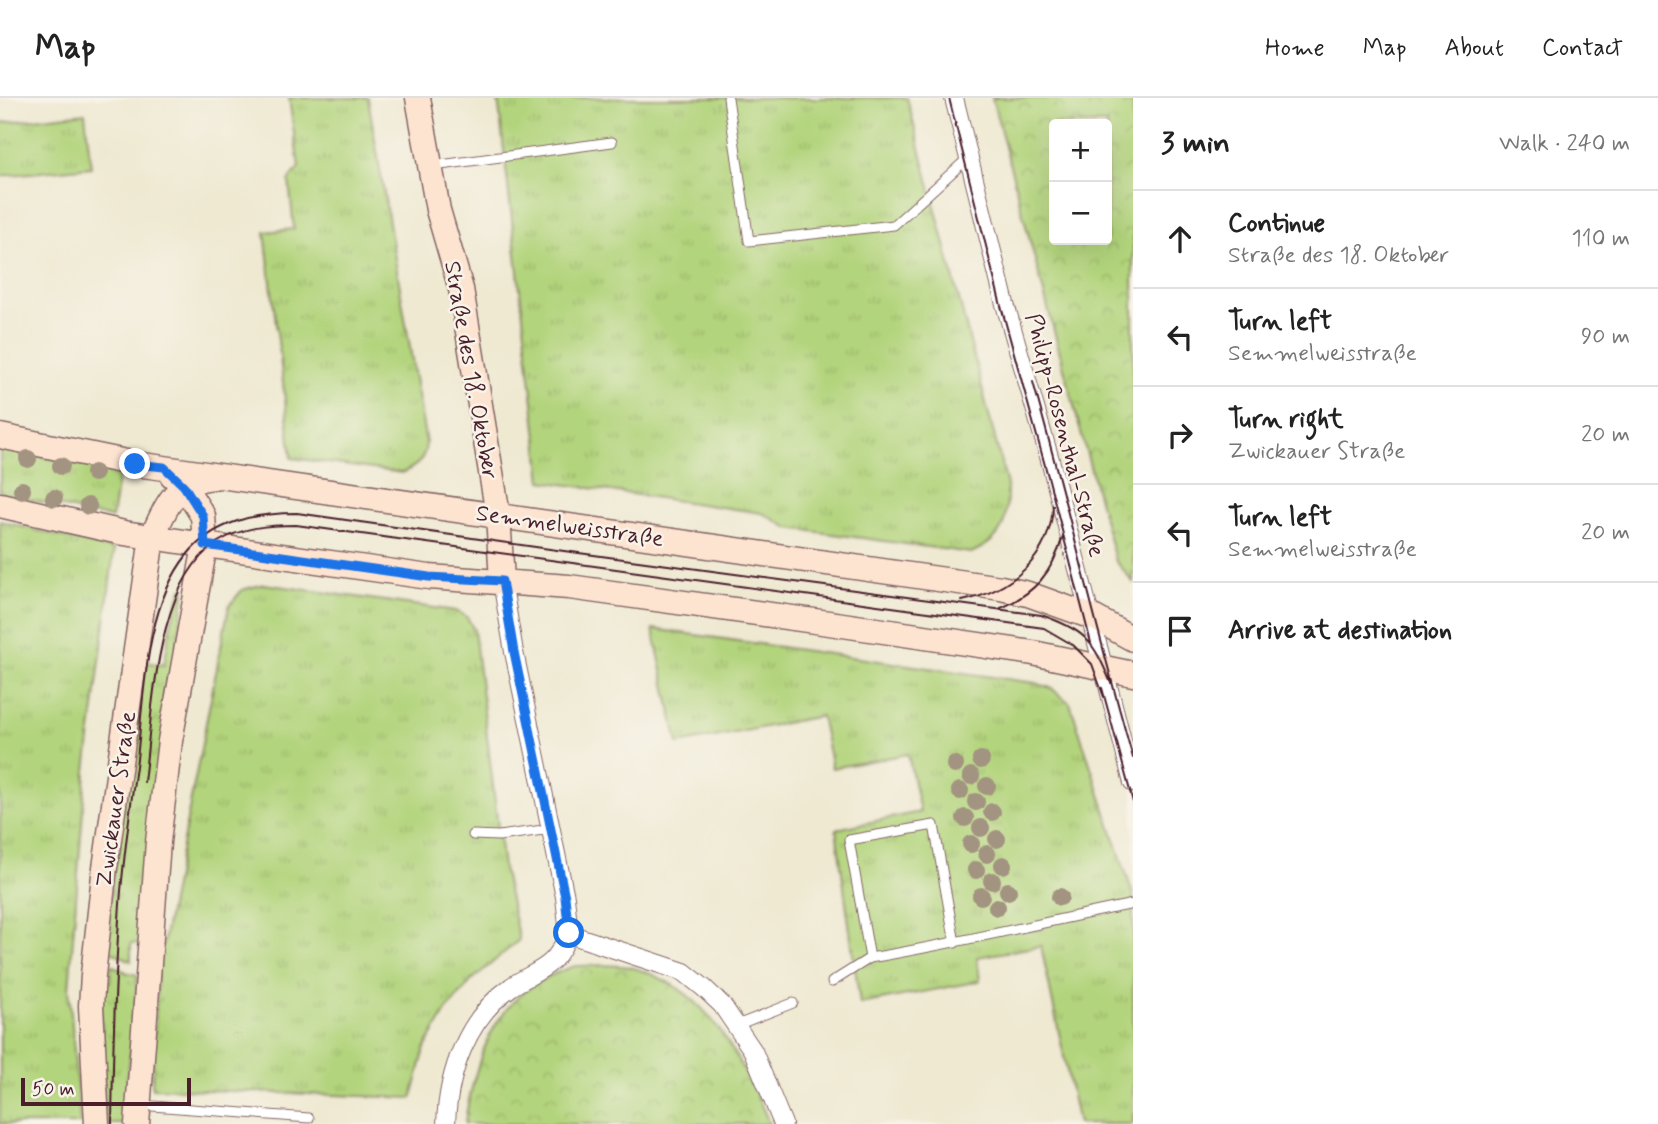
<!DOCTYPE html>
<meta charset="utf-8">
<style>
body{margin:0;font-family:Mynerve,sans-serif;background:#f6f6f6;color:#222}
.controls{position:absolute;right:21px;top:21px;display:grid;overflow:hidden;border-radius:7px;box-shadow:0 7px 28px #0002}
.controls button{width:63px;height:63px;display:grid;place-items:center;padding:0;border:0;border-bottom:2px solid #e0e0e0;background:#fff;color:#222;font:35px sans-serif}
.scale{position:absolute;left:21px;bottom:18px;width:170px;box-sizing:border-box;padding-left:7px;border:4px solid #4a1f2b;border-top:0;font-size:19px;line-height:24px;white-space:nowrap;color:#4a1f2b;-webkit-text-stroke:5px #f7f3e8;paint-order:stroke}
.stop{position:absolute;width:21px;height:21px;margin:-16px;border:5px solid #1a73e8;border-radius:50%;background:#fff}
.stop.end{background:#1a73e8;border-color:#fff;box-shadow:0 2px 7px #0008}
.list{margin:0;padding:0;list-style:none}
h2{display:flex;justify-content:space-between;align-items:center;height:91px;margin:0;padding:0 28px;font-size:30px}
h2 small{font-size:23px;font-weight:400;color:#767676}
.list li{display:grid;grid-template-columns:46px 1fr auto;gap:21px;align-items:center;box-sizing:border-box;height:98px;padding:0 28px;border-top:2px solid #e0e0e0}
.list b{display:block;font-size:26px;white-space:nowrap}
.list p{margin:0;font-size:23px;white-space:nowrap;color:#767676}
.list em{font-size:23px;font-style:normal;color:#767676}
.icon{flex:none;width:38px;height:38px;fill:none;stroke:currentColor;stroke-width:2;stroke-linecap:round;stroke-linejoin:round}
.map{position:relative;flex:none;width:1133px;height:1026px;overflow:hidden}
header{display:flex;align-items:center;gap:42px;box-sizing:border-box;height:98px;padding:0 35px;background:#fff;border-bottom:2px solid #e0e0e0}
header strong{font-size:33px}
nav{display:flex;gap:38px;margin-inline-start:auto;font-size:24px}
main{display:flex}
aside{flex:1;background:#fff}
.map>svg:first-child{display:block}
</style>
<header>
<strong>Map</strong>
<nav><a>Home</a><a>Map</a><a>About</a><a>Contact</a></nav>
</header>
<main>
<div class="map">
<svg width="1133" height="1026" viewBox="0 0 1133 1026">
<defs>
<pattern id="grass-tufts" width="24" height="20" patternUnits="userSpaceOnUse" patternTransform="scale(1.75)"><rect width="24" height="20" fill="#b2d47c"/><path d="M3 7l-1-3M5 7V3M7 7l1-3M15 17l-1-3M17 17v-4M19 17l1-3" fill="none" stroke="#9bb66b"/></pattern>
<pattern id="park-crowns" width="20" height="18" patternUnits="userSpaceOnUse" patternTransform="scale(1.75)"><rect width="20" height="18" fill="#b2d47c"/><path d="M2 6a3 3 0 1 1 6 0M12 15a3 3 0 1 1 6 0" fill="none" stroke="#9bb66b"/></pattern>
</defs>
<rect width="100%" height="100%" fill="#f7f3e8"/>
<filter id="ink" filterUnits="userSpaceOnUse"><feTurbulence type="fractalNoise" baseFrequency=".0143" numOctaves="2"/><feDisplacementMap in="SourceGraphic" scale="14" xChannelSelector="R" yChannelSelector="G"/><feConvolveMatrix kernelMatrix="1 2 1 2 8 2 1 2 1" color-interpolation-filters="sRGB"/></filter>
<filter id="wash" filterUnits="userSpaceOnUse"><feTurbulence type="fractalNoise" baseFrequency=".00686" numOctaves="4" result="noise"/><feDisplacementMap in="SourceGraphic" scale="28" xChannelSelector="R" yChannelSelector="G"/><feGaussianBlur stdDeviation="1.57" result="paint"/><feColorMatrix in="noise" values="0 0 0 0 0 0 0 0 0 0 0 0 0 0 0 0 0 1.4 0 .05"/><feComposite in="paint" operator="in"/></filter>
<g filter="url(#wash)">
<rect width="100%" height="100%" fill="#efe9d2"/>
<path fill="url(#grass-tufts)" stroke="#7e7a54" stroke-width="2" d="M289 0H368L426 345C425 362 417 368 402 375L292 360 265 134 294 131 289 83 299 69Z
M498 0H907L1007 387C1007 422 1006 440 971 455L789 430 762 415 542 383Z
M85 15 91 69 0 78V25Z
M0 350 119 374 112 420 0 395Z
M0 423 114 452 86 673 69 891 80 1026H0Z
M264 486 456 513 467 519 474 532 503 770 519 842 472 882 446 913 425 950 412 1000 152 990 158 870 229 508 242 492Z
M182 491H185L140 846 131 845V863L111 853H103L143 564 164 567 171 525Z
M653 531 1035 585 1051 590 1070 605 1133 797V1026H1078L1041 848 977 859 980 883 860 906 836 731 920 714 908 656 832 670 821 618 678 646Z
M111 867 128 875 138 877 127 983V1026H105L100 885 110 884Z"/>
<path fill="url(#park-crowns)" stroke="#7e7a54" stroke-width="2" fill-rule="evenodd" d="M992 0H1133V484L1115 462ZM1107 26V142H1054V26Z
M575 868C593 868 615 865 634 870 691 887 718 923 744 973 753 990 763 1008 769 1026H465C466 1010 471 994 475 978 491 920 516 887 575 868Z"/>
</g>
<g filter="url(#ink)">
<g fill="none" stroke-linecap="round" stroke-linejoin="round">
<g stroke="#846665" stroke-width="11">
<path id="lane" d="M728 0 749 143 894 127 968 60
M433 68 612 44
M473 737 499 738 551 731
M955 845 934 727 849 742 870 860C958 845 1045 824 1133 806
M832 884 870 860
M737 927 793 905
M139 1007 309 1020"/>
</g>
<g stroke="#846665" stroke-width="20">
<path id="street" d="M954 0 1005 206 1050 362 1133 685
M502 483 514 554 565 799 569 836
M569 836 684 874 704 890 722 907 753 953 783 1026
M446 1026C448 974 467 920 511 889 523 880 541 874 552 863 560 856 564 845 569 836"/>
</g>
<g stroke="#846665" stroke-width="27">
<path id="secondary" d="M418 0 438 112 461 191 498 417 502 483
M0 338 136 366 1001 490 1028 496 1095 520 1133 541
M0 407 124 435 205 447 429 479 569 489 829 525 1033 555 1133 576
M97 1026 91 908 93 877 104 777 152 439C167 408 174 382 214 379
M137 1026 158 744 170 643 205 447 203 418 184 388 172 377"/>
</g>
<use href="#lane" stroke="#fff" stroke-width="9"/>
<use href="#street" stroke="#fff" stroke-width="18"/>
<use href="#secondary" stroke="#fde4d1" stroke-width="24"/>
<path stroke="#4a1f2b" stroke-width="2" d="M949 0 1001 208 1049 382 1091 545
M1033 284C1068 409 1097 535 1133 660
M962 503C1010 493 1051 460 1053 407
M999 511C1035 495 1052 476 1063 438
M1102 590 1133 704
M144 684C153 615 154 485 218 444 242 429 269 427 296 427L1044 530 1073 547 1092 566 1104 599
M112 1026C113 948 115 870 121 793 125 748 131 705 137 661 144 597 145 509 187 457 214 423 256 415 297 415L564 453 1041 517C1086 532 1093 543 1111 585"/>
</g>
<g fill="#a39381">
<circle cx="28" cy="361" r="9"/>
<circle cx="61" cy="368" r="9"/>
<circle cx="94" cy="375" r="9"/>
<circle cx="22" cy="392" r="9"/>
<circle cx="54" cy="400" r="9"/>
<circle cx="88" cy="408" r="9"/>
<circle cx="981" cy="662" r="9"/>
<circle cx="955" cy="667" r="9"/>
<circle cx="971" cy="678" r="9"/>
<circle cx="987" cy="688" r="9"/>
<circle cx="960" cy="693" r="9"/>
<circle cx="976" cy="704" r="9"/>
<circle cx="992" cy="714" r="9"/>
<circle cx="965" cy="720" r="9"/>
<circle cx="981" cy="730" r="9"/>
<circle cx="997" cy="741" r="9"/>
<circle cx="971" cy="746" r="9"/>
<circle cx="987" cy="756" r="9"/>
<circle cx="1003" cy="767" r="9"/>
<circle cx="976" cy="772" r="9"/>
<circle cx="992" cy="783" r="9"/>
<circle cx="1008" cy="793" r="9"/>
<circle cx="981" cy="798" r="9"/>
<circle cx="1060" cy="799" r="9"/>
<circle cx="997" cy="809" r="9"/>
</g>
</g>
<g fill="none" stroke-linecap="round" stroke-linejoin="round" filter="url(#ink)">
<path stroke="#1a73e8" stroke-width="9" d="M135 366 164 369 184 388 203 418 205 447 429 479 502 483 514 554 565 799 569 835"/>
</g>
<g text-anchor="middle" stroke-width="5" stroke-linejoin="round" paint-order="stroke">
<g font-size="23" fill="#4a1f2b" stroke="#f7f3e8">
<text transform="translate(472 272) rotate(80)" y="8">Straße des 18. Oktober</text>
<text transform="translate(1066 337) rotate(75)" y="8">Philipp-Rosenthal-Straße</text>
<text transform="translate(570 427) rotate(8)" y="8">Semmelweisstraße</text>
<text transform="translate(115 701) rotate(-82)" y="8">Zwickauer Straße</text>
</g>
</g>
</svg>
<div class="controls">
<button>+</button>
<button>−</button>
</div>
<div class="scale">50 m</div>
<div class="stop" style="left:569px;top:835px"></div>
<div class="stop end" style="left:135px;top:366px"></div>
</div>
<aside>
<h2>3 min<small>Walk · 240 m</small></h2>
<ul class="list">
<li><svg class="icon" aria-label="ahead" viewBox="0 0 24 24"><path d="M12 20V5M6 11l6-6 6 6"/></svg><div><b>Continue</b><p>Straße des 18. Oktober</p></div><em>110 m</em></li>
<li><svg class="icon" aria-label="left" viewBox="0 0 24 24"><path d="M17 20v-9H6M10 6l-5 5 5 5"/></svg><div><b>Turn left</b><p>Semmelweisstraße</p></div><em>90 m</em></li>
<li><svg class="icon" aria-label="right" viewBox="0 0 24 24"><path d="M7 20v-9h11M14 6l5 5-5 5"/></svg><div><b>Turn right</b><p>Zwickauer Straße</p></div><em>20 m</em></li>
<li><svg class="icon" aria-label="left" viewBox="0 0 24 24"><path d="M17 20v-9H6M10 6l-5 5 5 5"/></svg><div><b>Turn left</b><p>Semmelweisstraße</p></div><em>20 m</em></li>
<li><svg class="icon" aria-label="arrive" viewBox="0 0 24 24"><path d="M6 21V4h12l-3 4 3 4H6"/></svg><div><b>Arrive at destination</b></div></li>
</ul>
</aside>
</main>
